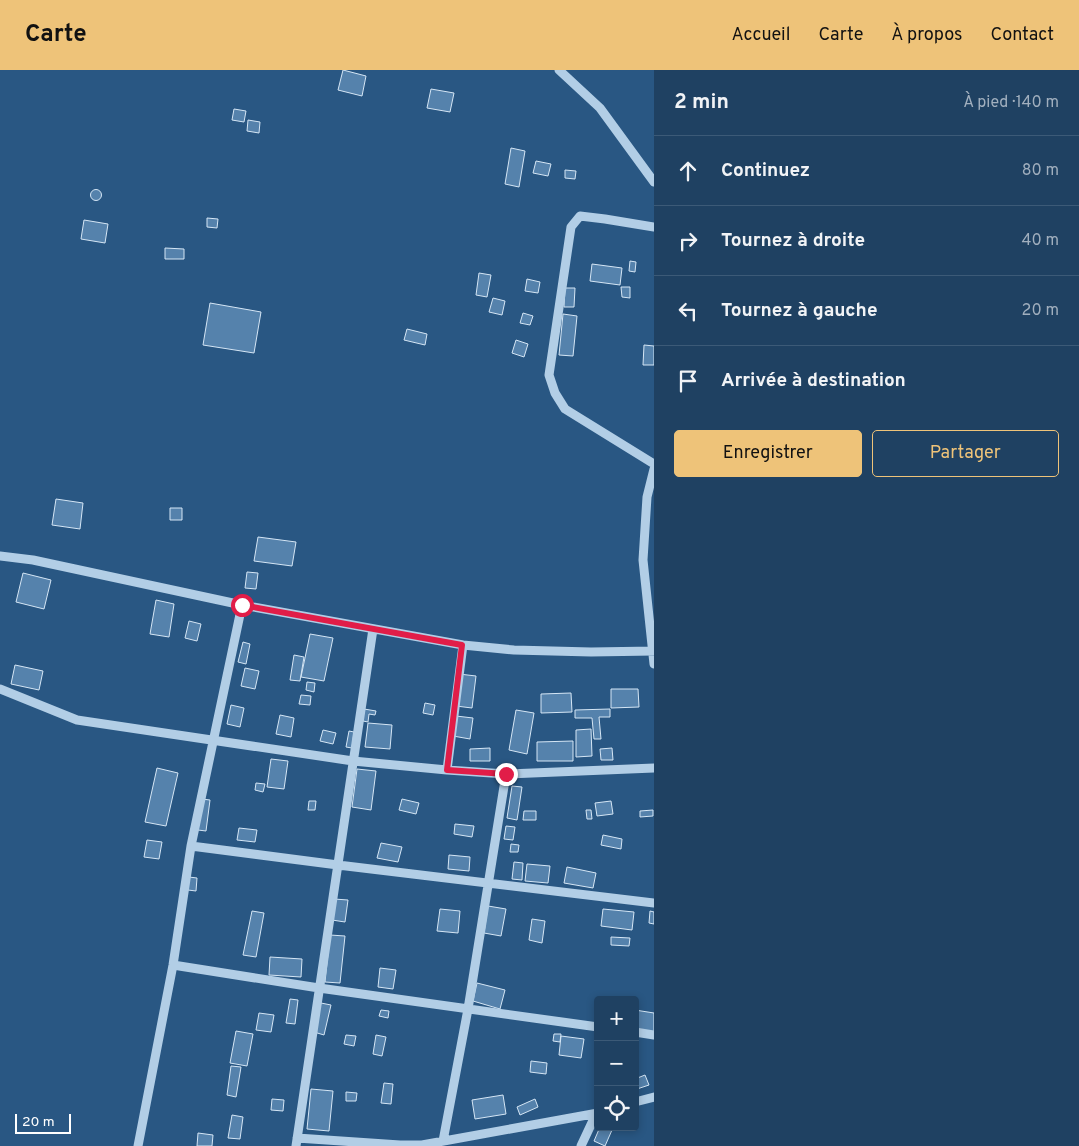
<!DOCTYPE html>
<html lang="fr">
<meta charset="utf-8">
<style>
body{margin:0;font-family:Overpass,sans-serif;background:#274868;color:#f1f3f6}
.controls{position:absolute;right:15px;bottom:15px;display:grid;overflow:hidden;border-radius:5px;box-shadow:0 2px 8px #0003}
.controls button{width:45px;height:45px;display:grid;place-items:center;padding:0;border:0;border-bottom:1px solid #3c5a77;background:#1f4162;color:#f1f3f6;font:25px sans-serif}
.scale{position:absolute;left:15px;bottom:12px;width:56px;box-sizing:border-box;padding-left:5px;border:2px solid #fff;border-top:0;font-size:14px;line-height:18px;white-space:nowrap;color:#fff;-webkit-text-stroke:4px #295783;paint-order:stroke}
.stop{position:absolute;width:15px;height:15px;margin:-11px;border:4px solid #e11d48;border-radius:50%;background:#fff}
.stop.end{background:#e11d48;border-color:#fff;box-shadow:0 1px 5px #0008}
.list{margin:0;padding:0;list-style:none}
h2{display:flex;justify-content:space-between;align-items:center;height:65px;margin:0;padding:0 20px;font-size:21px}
h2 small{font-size:16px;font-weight:400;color:#a1afbe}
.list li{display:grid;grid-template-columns:32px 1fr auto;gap:15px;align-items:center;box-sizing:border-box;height:70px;padding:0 20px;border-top:1px solid #3c5a77}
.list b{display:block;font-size:19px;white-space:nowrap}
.list em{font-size:16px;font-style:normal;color:#a1afbe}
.actions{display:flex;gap:10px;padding:15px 20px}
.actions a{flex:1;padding:11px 0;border:1px solid #eec379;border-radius:5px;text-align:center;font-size:18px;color:#eec379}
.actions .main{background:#eec379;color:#111}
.icon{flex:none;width:28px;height:28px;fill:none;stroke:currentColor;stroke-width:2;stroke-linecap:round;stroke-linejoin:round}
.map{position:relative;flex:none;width:654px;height:1076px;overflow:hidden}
header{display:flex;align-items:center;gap:30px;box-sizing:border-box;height:70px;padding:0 25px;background:#eec379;color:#111}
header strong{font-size:24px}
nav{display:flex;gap:28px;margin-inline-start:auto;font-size:18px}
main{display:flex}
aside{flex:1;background:#1f4162}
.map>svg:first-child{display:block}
</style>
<header>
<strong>Carte</strong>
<nav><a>Accueil</a><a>Carte</a><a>À propos</a><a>Contact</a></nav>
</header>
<main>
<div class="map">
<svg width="654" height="1076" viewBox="0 0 654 1076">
<rect width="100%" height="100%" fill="#295783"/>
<path fill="#5582ac" stroke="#d5e6f5" d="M343 0 366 6 362 26 338 20Z
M431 19 454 23 450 42 427 38Z
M234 39 246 41 244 52 232 50Z
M248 50 260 52 259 63 247 61Z
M511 78 525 81 519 117 505 114Z
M536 91 551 94 548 106 533 103Z
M565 100 576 101 575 109 565 108Z
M90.5 125a5.5 5.5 0 1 1 11 0a5.5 5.5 0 1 1-11 0Z
M207 148 218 149 217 158 207 157Z
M84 150 108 154 105 173 81 169Z
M165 178 184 179V189H165Z
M630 191 636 192 635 202 629 201Z
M592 194 622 198 620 215 590 211Z
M479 203 491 205 487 227 476 225Z
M527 209 540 212 538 223 525 221Z
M621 217H630V228L622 227Z
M565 218H575L574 237H564Z
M493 228 505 231 502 245 489 242Z
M210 233 261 242 254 283 203 275Z
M523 243 533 246 530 255 520 253Z
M563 244 577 246 573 286 559 285Z
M407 259 427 264 425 275 404 270Z
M516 270 528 274 524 287 512 283Z
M644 275 654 276V295H643Z
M56 429 83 433 80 459 52 455Z
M170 438H182V450H170Z
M258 467 296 472 292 496 254 491Z
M247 502 258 503 256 519 245 518Z
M23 503 51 510 44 539 16 532Z
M156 530 174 534 169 567 150 564Z
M189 551 201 554 197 571 185 568Z
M310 564 333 568 324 611 301 607Z
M243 572 250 574 246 594 238 592Z
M294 585 304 587 300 611 290 610Z
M15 595 43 601 39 620 11 614Z
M245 598 259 601 255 619 241 616Z
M459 604 476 606 472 638 456 636Z
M307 612 315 613 314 622 306 620Z
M611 619H638L639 637 611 638Z
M571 623 572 642 541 643V624Z
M301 625 311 626 310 635 299 634Z
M425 633 435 635 433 645 423 643Z
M231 635 244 638 240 657 227 654Z
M364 639 376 641 375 645 369 644 368 652 363 651Z
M610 639V647H599L601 669H594L592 648H575V640Z
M516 640 534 643 527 684 509 680Z
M280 645 294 648 291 667 276 664Z
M456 646 473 648 470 669 453 666Z
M368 653 392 655 390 679 365 677Z
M591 659 592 686 576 687V660Z
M323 660 336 663 333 674 320 671Z
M349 661 354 662 352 678 346 677Z
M573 671V691H537V672Z
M490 678V691H470V679Z
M612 678 613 690H601L600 679Z
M271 689 288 691 284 719 267 717Z
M157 698 178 703 166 756 145 752Z
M357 699 376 701 371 740 352 737Z
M256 713 265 714 263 722 255 720Z
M512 716 522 717 517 750 507 748Z
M202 729 210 730 206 761 198 760Z
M402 729 419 733 416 744 399 740Z
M309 731H316L315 740H308Z
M611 731 613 744 597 746 595 733Z
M586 740H591L592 749H587Z
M653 740V746L640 747V741Z
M524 741H536V750H523Z
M455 754 474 756 472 767 454 764Z
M506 756 515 757 513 770 504 769Z
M239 758 257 760 255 772 237 770Z
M603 765 622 769 621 779 601 775Z
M147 770 162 772 159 789 144 787Z
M381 773 402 777 398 792 377 788Z
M511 774 519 775 518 782H510Z
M449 785 470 787 469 801 448 799Z
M514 792 523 793 522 810 512 809Z
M527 794 550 796 548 813 525 811Z
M567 797 596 803 593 818 564 813Z
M189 807 197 808 196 821 188 820Z
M334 829 348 830 345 852 332 850Z
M488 836 506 839 501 866 484 863Z
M440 839 460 841 458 863 437 861Z
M603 839 634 842 632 860 601 856Z
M252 841 264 843 256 887 243 885Z
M650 841 654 842V854L649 853Z
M532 849 545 851 542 873 529 870Z
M330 865 345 866 340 913 325 912Z
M611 867 630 868 629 876 611 875Z
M270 887 302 889 301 907 269 905Z
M380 898 396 900 393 919 378 917Z
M477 913 505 920 500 939 473 931Z
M290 929 298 930 295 954 286 953Z
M321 933 331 935 324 965 314 962Z
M381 940 389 941 388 948 379 946Z
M635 940 654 943V962L635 959Z
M259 943 274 945 271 962 256 960Z
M236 961 253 964 247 996 230 993Z
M554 964H561L560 972 553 971Z
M346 965 356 966 354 976 344 974Z
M376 965 386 967 382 986 373 984Z
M561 966 584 969 581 988 559 985Z
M531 991 547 993 546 1004 530 1002Z
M231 996 241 997 236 1027 227 1025Z
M645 1005 649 1015 637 1019 635 1014V1009Z
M384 1013 393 1014 391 1034 381 1033Z
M311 1019 333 1021 329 1061 307 1059Z
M346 1022 357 1023 356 1031H346Z
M503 1025 506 1044 475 1049 472 1030Z
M272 1029 284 1030 283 1041 271 1040Z
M535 1029 538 1037 520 1045 517 1037Z
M232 1045 243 1047 240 1069 228 1068Z
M600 1057H606L612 1060 605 1076 594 1071Z
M198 1063 213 1065 212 1076H197Z"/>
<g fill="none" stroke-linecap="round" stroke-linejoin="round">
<path stroke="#b2cee6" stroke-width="9" d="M559 0 600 38 654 112
M654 157 605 149 580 146 571 157 549 305 555 323 565 339 654 394
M654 399 647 427 643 490 654 594
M0 486 33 490 242 535 463 575 514 580 591 582 654 581
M0 619 77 650 353 691 447 700 506 704 654 698
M447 700 463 575
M191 776 338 795 654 833
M173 895 319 918 598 957
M635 962 654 965
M635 1032 654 1027
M297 1068 400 1075H422L598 1043
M443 1071 468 939 506 704
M138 1076 173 895 191 776 242 535
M296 1076 373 559
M581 1076 596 1044"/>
</g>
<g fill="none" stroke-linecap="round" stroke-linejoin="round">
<path stroke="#e11d48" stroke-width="6" d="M242 535 462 575 447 700 506 704"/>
</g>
</svg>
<div class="controls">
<button>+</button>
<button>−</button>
<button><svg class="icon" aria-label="locate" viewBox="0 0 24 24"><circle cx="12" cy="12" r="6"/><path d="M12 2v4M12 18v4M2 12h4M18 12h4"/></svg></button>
</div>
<div class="scale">20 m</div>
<div class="stop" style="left:242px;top:535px"></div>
<div class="stop end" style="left:506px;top:704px"></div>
</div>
<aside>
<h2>2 min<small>À pied · 140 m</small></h2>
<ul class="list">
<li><svg class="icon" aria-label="ahead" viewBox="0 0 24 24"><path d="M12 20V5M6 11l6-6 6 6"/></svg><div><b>Continuez</b></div><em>80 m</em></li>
<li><svg class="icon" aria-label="right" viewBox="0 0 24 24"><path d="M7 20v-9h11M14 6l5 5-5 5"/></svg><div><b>Tournez à droite</b></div><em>40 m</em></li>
<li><svg class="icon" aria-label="left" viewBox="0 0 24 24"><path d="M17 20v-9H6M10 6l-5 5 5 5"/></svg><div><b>Tournez à gauche</b></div><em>20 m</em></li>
<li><svg class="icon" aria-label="arrive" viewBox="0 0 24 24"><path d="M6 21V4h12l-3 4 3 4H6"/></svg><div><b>Arrivée à destination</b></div></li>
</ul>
<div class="actions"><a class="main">Enregistrer</a><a>Partager</a></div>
</aside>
</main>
